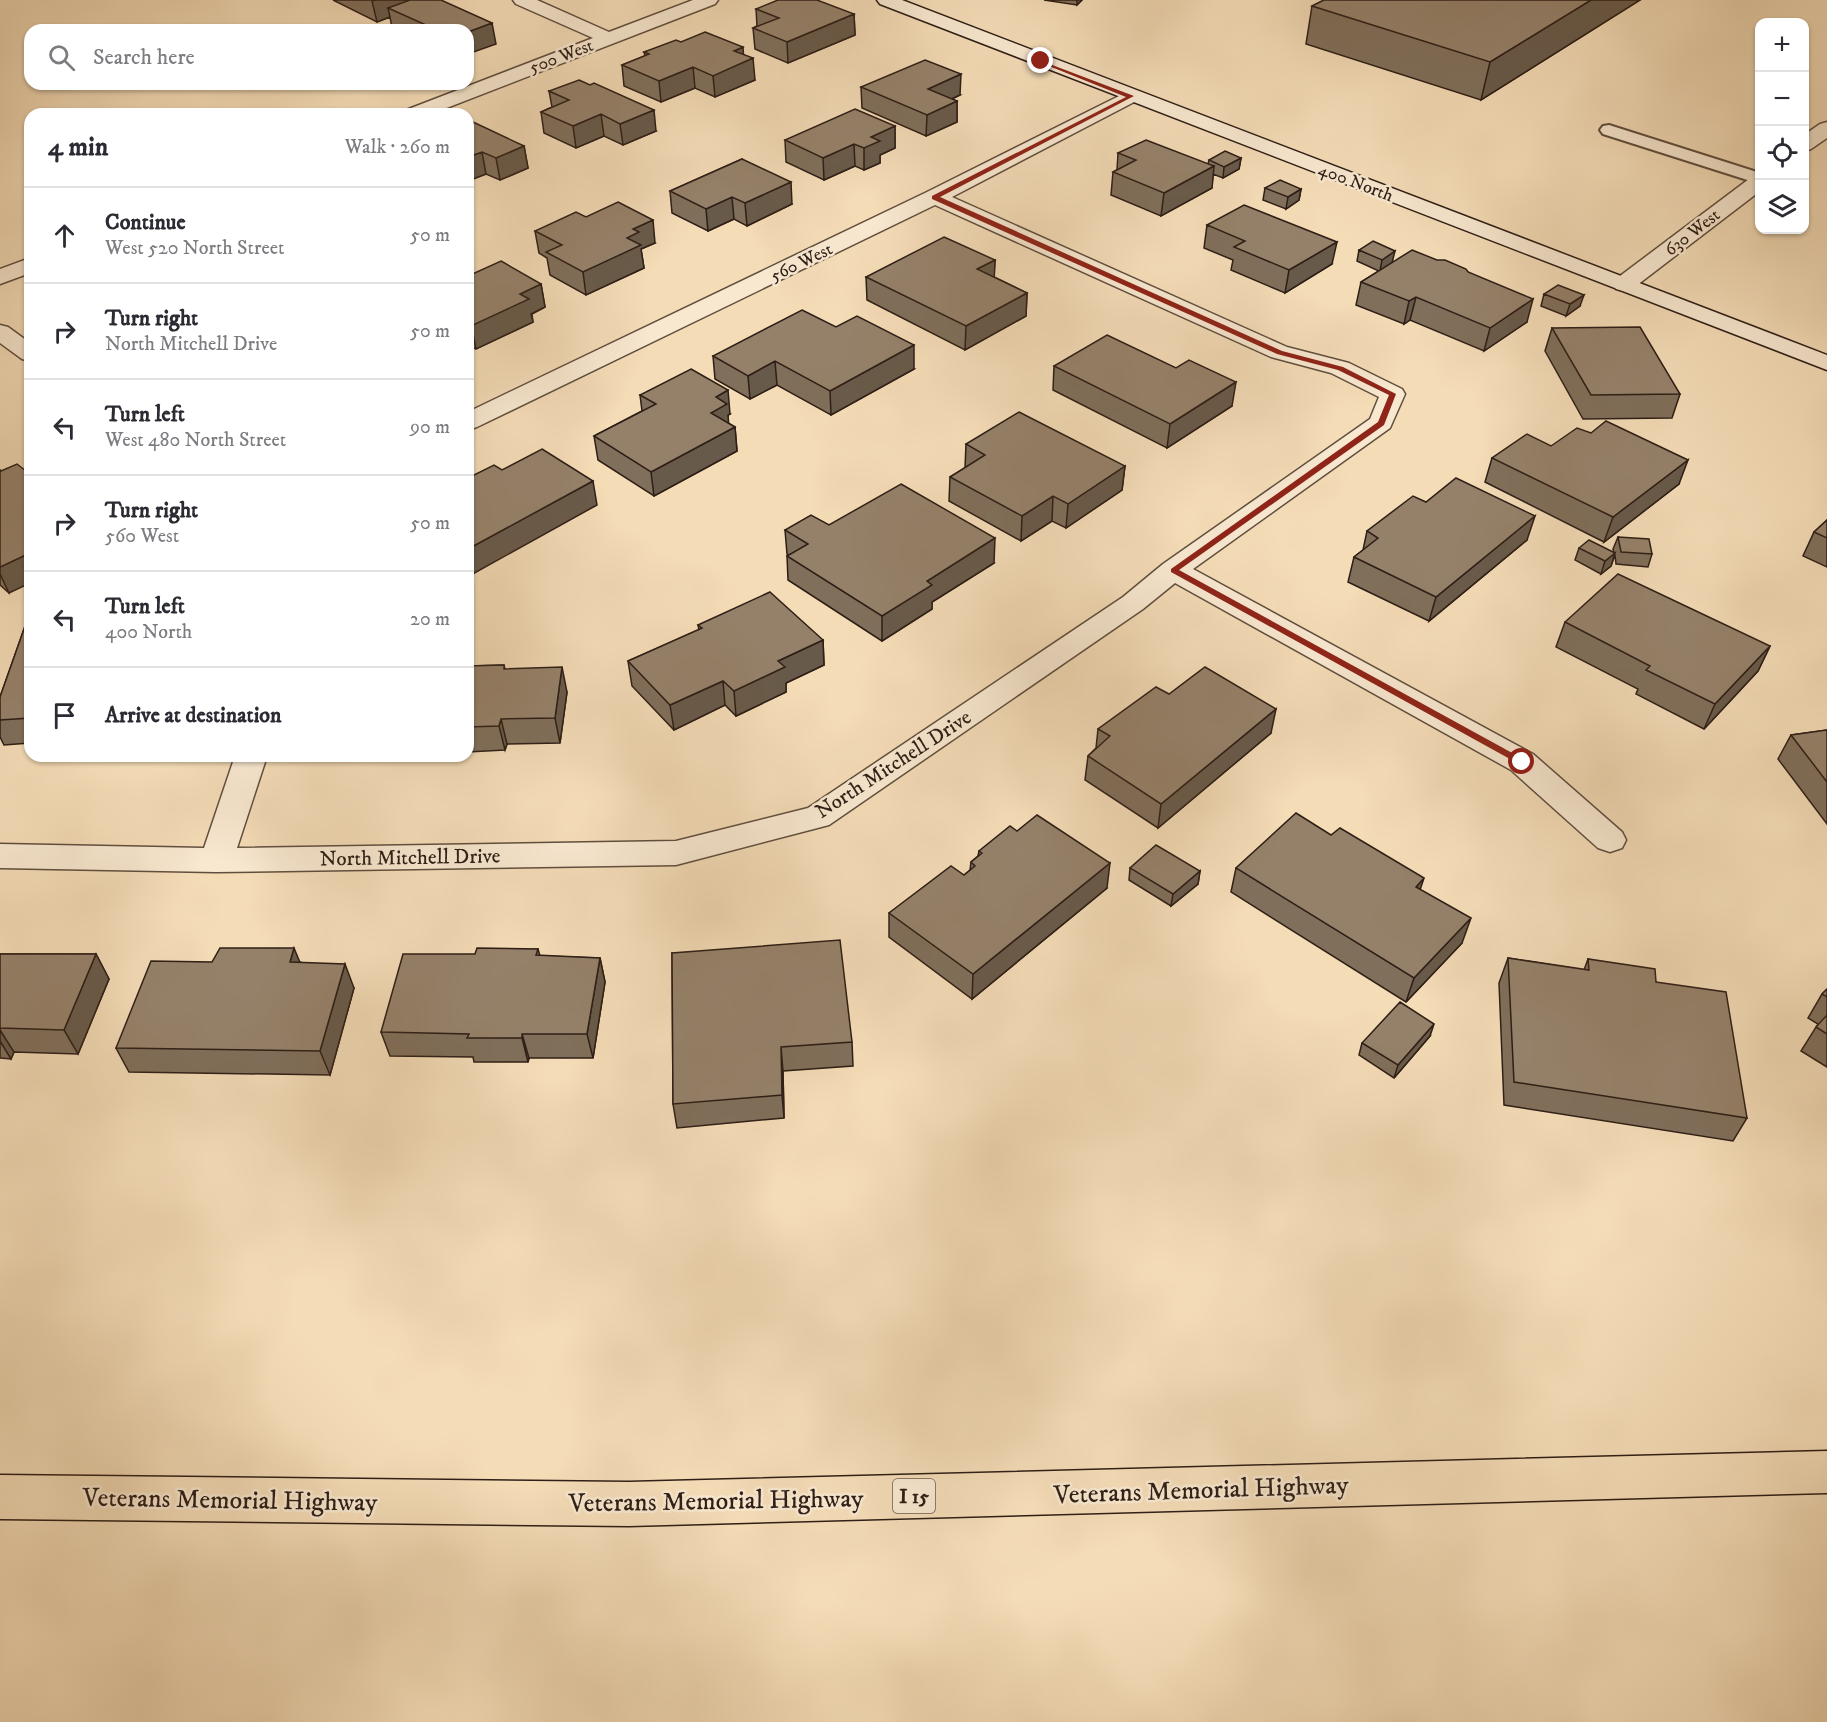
<!DOCTYPE html>
<meta charset="utf-8">
<style>
body{margin:0;font-family:"IM FELL DW Pica",serif;background:#f2f2f3;color:#2b2b33}
.controls{position:absolute;right:18px;top:18px;display:grid;overflow:hidden;border-radius:12px;box-shadow:0 2px 4px #0004}
.controls button{width:54px;height:54px;display:grid;place-items:center;padding:0;border:0;border-bottom:2px solid #e1e1e2;background:#fff;color:#2b2b33;font:30px sans-serif}
.stop{position:absolute;width:18px;height:18px;margin:-14px;border:4px solid #8f2418;border-radius:50%;background:#fff}
.stop.end{background:#8f2418;border-color:#fff;box-shadow:0 2px 6px #0008}
.list{margin:0;padding:0;list-style:none}
h2{display:flex;justify-content:space-between;align-items:center;height:78px;margin:0;padding:0 24px;font-size:26px}
h2 small{font-size:20px;font-weight:400;color:#7c7c81}
.list li{display:grid;grid-template-columns:39px 1fr auto;gap:18px;align-items:center;box-sizing:border-box;height:96px;padding:0 24px;border-top:2px solid #e1e1e2}
.list b{display:block;font-size:22px;white-space:nowrap}
.list p{margin:0;font-size:20px;white-space:nowrap;color:#7c7c81}
.list em{font-size:20px;font-style:normal;color:#7c7c81}
.icon{flex:none;width:33px;height:33px;fill:none;stroke:currentColor;stroke-width:2;stroke-linecap:round;stroke-linejoin:round}
.map{position:relative;flex:none;width:1827px;height:1722px;overflow:hidden}
.search{position:absolute;background:#fff;box-shadow:0 2px 4px #0004;left:24px;top:24px;width:450px;height:66px;display:flex;align-items:center;gap:15px;box-sizing:border-box;padding:0 21px;border-radius:18px;color:#7c7c81;font-size:22px}
.panel{position:absolute;background:#fff;box-shadow:0 2px 4px #0004;left:24px;top:108px;width:450px;height:654px;border-radius:18px}
.map>svg:first-child{display:block}
</style>
<div class="map">
<svg width="1827" height="1722" viewBox="0 0 1827 1722">
<rect width="100%" height="100%" fill="#f4dcb7"/>
<filter id="stains"><feTurbulence type="fractalNoise" baseFrequency=".00333" numOctaves="4"/><feColorMatrix values="0 0 0 0 .2 0 0 0 0 .09 0 0 0 0 .02 0 0 0 .5 -.17"/></filter>
<radialGradient id="worn" r=".72"><stop offset=".6" stop-color="#630" stop-opacity="0"/><stop offset="1" stop-color="#630" stop-opacity=".3"/></radialGradient>
<g fill="none" stroke-linecap="round" stroke-linejoin="round">
<g stroke="#604e3e" stroke-width="4">
<path id="service" d="M1609 125 1760 173V184L1603 134 1600 130 1603 126Z"/>
</g>
<g stroke="#604e3e" stroke-width="3">
<path id="minor" d="M513 0H537L609 32 693 0H718L715 4 431 114H403L406 110 593 38 516 4Z
M1131 90 1138 92 1141 96 1138 100 952 197 1287 347 1349 363 1402 389 1405 394 1390 428 1193 569 1533 754 1622 832 1626 840 1622 848 1610 852 1598 848 1511 770 1175 583 1143 609 829 825 676 865 216 872 0 868V844L204 848 235 756H267L237 848 676 841 808 808 1123 597 1163 564 1370 419 1379 397 1331 373 1271 357 935 205 477 427 468 430V412L927 192Z
M30 258V273L0 284V269Z
M0 325 8 327 30 343V361L22 359 0 343Z"/>
</g>
<g stroke="#604e3e" stroke-width="3">
<path id="tertiary" d="M1827 122V138L1811 149 1804 151V135L1820 124Z
M1760 174V191L1632 289 1624 291 1616 289 1613 284 1616 279 1753 176Z"/>
</g>
<g stroke="#2e1e16" stroke-width="3">
<path id="secondary" d="M877 0H902L1827 355V370L880 4Z"/>
</g>
<g stroke="#2e1e16" stroke-width="3">
<path id="motorway" d="M1827 1451V1493L629 1526 0 1519V1475L629 1482Z"/>
</g>
<use href="#service" fill="#f8e8d0" fill-rule="evenodd"/>
<use href="#minor" fill="#f8e8d0" fill-rule="evenodd"/>
<use href="#tertiary" fill="#f8e8d0" fill-rule="evenodd"/>
<use href="#secondary" fill="#f8e8d0" fill-rule="evenodd"/>
<use href="#motorway" fill="#f4dcb7" fill-rule="evenodd"/>
</g>
<path fill="#806f5b" stroke="#2e1e16" stroke-width="1.5" d="M333 0H441L496 44 468 30H397L392 28 390 17 377 22Z
M1044 0H1082L1077 5Z
M1324 0H1640L1481 100 1306 44 1312 6Z
M756 9 854 14 855 35 788 63 755 49 753 28 757 26Z
M681 42 744 55 755 80 715 97 695 88 661 102 624 86 622 65 645 56 644 52Z
M861 87 960 95 952 99 957 101V122L926 136 862 108Z
M549 91 656 131 623 145 604 136 576 148 544 133 541 112 552 107Z
M468 124 524 146 528 168 500 180 486 174 468 181Z
M895 126V148L880 155V163L864 170 855 166 824 180 786 162 785 140Z
M1118 153 1208 164 1209 160 1241 158 1239 169 1223 178 1213 174 1212 188 1161 216 1111 195 1113 172 1117 170Z
M742 159 792 204 747 226 734 219 708 231 672 213 670 191Z
M1265 188 1301 189 1299 200 1286 209 1263 200Z
M586 217 655 243 641 249 644 268 586 295 550 275 547 258 539 253 535 231Z
M1207 225 1332 264 1285 293 1231 270 1233 260 1204 248Z
M1359 250 1392 262 1468 272 1527 322 1484 351 1410 320 1404 324 1356 305 1361 282 1379 271 1357 261Z
M995 260 994 277 1027 293 1026 316 965 350 867 300 866 277Z
M468 276 541 284 545 307 532 314 533 322 476 349 468 345Z
M1544 294 1580 306 1566 316 1541 306Z
M1552 328 1680 394 1672 418 1583 419 1545 351Z
M713 356 914 369 831 415 777 385 750 399 715 379Z
M1054 366 1176 368 1232 406 1167 448 1053 390Z
M640 395 730 414 728 415V423L735 427 737 451 654 496 598 460 594 436 642 411Z
M966 444 1125 466 1122 490 1066 528 1052 521 1021 541 949 501 950 477 965 468Z
M1551 446 1679 484 1604 542 1485 482 1492 458Z
M0 470 1 471 9 593 0 585Z
M1426 502 1527 540 1429 621 1348 582 1354 557 1363 550 1367 531Z
M1827 520V567L1803 556 1814 532Z
M829 525 994 563 932 602V609L882 641 788 580 787 556 789 555 787 554 785 530Z
M1618 537 1652 554 1648 567 1616 564 1615 555 1611 566 1601 574 1575 560 1579 548 1614 553 1613 549Z
M30 612V743L4 745 0 737V697Z
M1565 622 1770 646 1758 671 1704 729 1636 694 1638 689 1556 647Z
M698 625 823 640 824 665 786 683V692L736 716 725 705 674 730 632 686 628 661 699 630Z
M504 665 505 669 567 692 560 743 507 744 505 750 468 752V666Z
M1169 694 1271 733 1158 828 1085 780 1088 756 1096 748 1098 729Z
M1827 730V824L1778 759 1791 735Z
M1331 835 1420 890 1462 943 1406 1002 1231 892 1236 868Z
M979 851 1107 888 972 999 889 937V913L964 875 970 870 971 862 978 856Z
M1130 868 1200 871 1198 884 1171 906 1129 880Z
M538 949 540 956 600 958 605 982 593 1058H529L528 1062H474L473 1057 390 1056 381 1032 475 954Z
M672 953 852 1042 853 1066 783 1071 784 1118 677 1128 673 1104Z
M0 954H96L109 979 78 1054 14 1052 11 1059 0 1058Z
M1508 958 1584 970 1588 959 1656 982 1747 1118 1733 1141 1504 1105 1499 983Z
M300 962 354 988 330 1075 129 1072 116 1048Z
M1827 989V1067L1801 1051 1818 1024 1808 1018 1822 994Z
M1430 1036 1394 1078 1359 1055 1362 1043Z"/>
<path fill="#685a4a" stroke="#2e1e16" stroke-width="1.5" d="M376 0H417L388 8 390 17 377 22 372 1Z
M1077 0H1082L1077 5Z
M1591 0H1640L1481 100 1490 62Z
M854 14 855 35 788 63 787 42Z
M492 23 496 44 468 54V32Z
M743 47 744 62 753 58 755 80 715 97 713 76 734 51Z
M693 67 695 88 661 102 659 81Z
M961 74 960 95 927 110 928 89Z
M957 101V122L926 136 927 115Z
M654 110 656 131 623 145 620 124Z
M601 114 604 136 576 148 573 126Z
M895 126V148L880 155V163L864 170V148L871 137Z
M854 144 855 166 824 180 823 158Z
M524 146 528 168 500 180 496 158Z
M482 152 486 174 468 181V157Z
M1241 158 1239 169 1223 178 1224 167Z
M1214 166 1212 188 1161 216 1164 193Z
M791 182 792 204 747 226 745 203Z
M1301 189 1299 200 1286 209 1288 197Z
M732 197 734 219 708 231 706 209Z
M653 220 655 243 641 249 644 268 586 295 583 272 627 238 633 229Z
M1337 242 1332 264 1285 293 1289 270Z
M1395 251 1392 263 1380 271 1382 260Z
M995 260 994 283 977 269Z
M541 284 545 307 531 314 533 322 476 349 471 326 520 294Z
M1027 293 1026 316 965 350 966 326Z
M1584 295 1580 306 1566 316 1570 304Z
M1416 297 1410 320 1404 324 1409 301Z
M1533 299 1527 322 1484 351 1490 328Z
M914 345V369L831 415 830 391Z
M775 361 777 385 750 399 748 376Z
M1236 382 1232 406 1167 448 1170 424Z
M728 390 730 414 728 415 729 428 711 413 716 397Z
M735 427 737 451 654 496 651 472Z
M1688 460 1679 484 1604 542 1613 517Z
M1125 466 1122 490 1066 528 1068 504Z
M593 481 597 505 469 576 468 571V549Z
M1053 496 1052 521 1021 541 1022 516Z
M1535 516 1527 540 1429 621 1436 597Z
M995 538 994 563 932 602V609L882 641V616L927 581Z
M30 553V583L9 593 0 574V567Z
M1615 553 1611 566 1601 574 1605 561Z
M823 640 824 665 786 683V692L736 716 734 691 778 661Z
M1770 646 1758 671 1704 729 1715 704Z
M562 667 567 692 560 743 555 718Z
M723 681 725 705 674 730 670 705Z
M1276 709 1271 733 1158 828 1161 804Z
M501 719 507 744 505 750 499 726Z
M1110 863 1107 888 972 999 973 974Z
M1200 871 1198 884 1171 906 1173 894Z
M1424 878 1416 902V887Z
M1471 918 1462 943 1406 1002 1414 978Z
M294 948 304 972 290 962Z
M96 954 109 979 78 1054 64 1030Z
M600 958 605 982 593 1058 587 1034Z
M345 964 354 988 330 1075 320 1051Z
M1434 1024 1430 1036 1394 1078 1398 1065Z
M0 1030 14 1052 11 1059 0 1041Z
M522 1034 529 1058 528 1062 522 1038Z
M781 1047 783 1071 784 1118 782 1095Z"/>
<path fill="#95816a" stroke="#2e1e16" stroke-width="1.5" d="M410 0H441L492 23 468 32V30H437L388 8Z
M778 0H817L854 14 787 42 753 28 779 18 756 9Z
M1324 0H1591L1490 62 1312 6Z
M705 32 743 47 734 51 753 58 713 76 693 67 659 81 622 65 649 54 644 52 676 40 681 42Z
M925 60 961 74 928 89 957 101 927 115 861 87Z
M579 80 590 85 594 83 654 110 620 124 601 114 573 126 541 112 569 100 549 91Z
M855 109 895 126 871 137 880 141 864 148 854 144 823 158 785 140Z
M473 122 524 146 496 158 482 152 468 157V124Z
M1146 140 1214 166 1164 193 1113 172 1136 160 1118 153Z
M1225 151 1241 158 1224 167 1209 160Z
M742 159 791 182 745 203 732 197 706 209 670 191Z
M1280 180 1301 189 1288 197 1265 188Z
M618 202 653 220 633 229 639 232 627 238 641 245 583 272 546 252 562 245 535 231 576 212 586 217Z
M1244 205 1337 242 1289 270 1234 247 1245 241 1207 225Z
M944 237 995 260 977 269 1027 293 966 326 866 277Z
M1373 241 1395 251 1382 260 1359 250Z
M1412 250 1437 260H1445L1466 269 1468 272 1533 299 1490 328 1416 297 1409 301 1361 282Z
M501 261 541 284 520 294 529 299 471 326 468 324V276Z
M1558 285 1584 295 1570 304 1544 294Z
M802 310 836 327 857 316 914 345 830 391 775 361 748 376 713 356Z
M1640 327 1680 394 1591 395 1552 328Z
M1107 335 1176 368 1189 360 1236 382 1170 424 1054 366Z
M691 369 728 390 716 397 727 404 711 413 735 427 651 472 594 436 656 404 640 395Z
M1019 412 1125 466 1068 504 1053 496 1022 516 950 477 985 455 966 444Z
M1606 421 1688 460 1613 517 1492 458 1527 434 1551 446 1577 428 1591 433Z
M542 449 593 481 468 549V478L494 465 502 470Z
M17 464 30 474V553L0 567V470L1 471Z
M1456 478 1535 516 1436 597 1354 557 1378 538 1367 531 1413 496 1426 502Z
M901 484 995 538 927 581 932 585 882 616 787 556 808 544 785 530 811 515 829 525Z
M1827 520V538L1814 532Z
M1618 537 1649 539 1652 554 1621 552Z
M1589 540 1615 553 1605 561 1579 548Z
M1618 574 1770 646 1715 704 1646 670 1650 666 1565 622Z
M770 592 823 640 778 661 785 667 734 691 723 681 670 705 628 661 702 628 698 625Z
M30 612V718L0 720V697Z
M504 665V669L562 667 555 718 501 719 499 726 468 727V666Z
M1205 667 1276 709 1161 804 1088 756 1110 736 1098 729 1156 687 1169 694Z
M1827 730V782L1791 735Z
M1296 813 1331 835 1340 828 1424 878 1416 887 1471 918 1414 978 1236 868Z
M1037 815 1110 863 973 974 889 913 951 866 964 875 975 866 971 862 982 853 979 851 1010 826 1017 831Z
M1156 845 1200 871 1173 894 1130 868Z
M840 940 852 1042 781 1047 782 1095 673 1104 672 953Z
M220 948H294L290 962 345 964 320 1051 116 1048 151 961 212 962Z
M477 948 538 949 536 955 600 958 587 1034H522V1038H467L469 1034 381 1032 403 954H475Z
M0 954H96L64 1030 0 1028Z
M1508 958 1589 970 1588 959 1655 969 1656 982 1726 992 1747 1118 1514 1082Z
M1827 989V997L1822 994Z
M1400 1002 1434 1024 1398 1065 1362 1043Z
M1827 1015V1034L1816 1027Z"/>
<path fill="#8f2418" d="M1039 60 1134 96 940 197 1282 351 1343 367 1396 394 1384 425 1179 570 1525 760V764H1519L1171 572V569L1378 422 1389 395 1338 370 1277 354 932 199V196L1126 97 1039 62Z"/>
<g text-anchor="middle" stroke-width="5" stroke-linejoin="round" paint-order="stroke">
<g font-size="18" fill="#2e1e16" stroke="#f8e8d0">
<text transform="translate(561 56) rotate(-21)" y="6">500 West</text>
<text transform="translate(1356 182) rotate(21)" y="6">400 North</text>
<text transform="translate(1692 232) rotate(-38)" y="6">630 West</text>
<text transform="translate(801 262) rotate(-26)" y="6">560 West</text>
</g>
<rect fill="#f8e8d0" stroke="#6b5b4e" stroke-width="1.5" x="893" y="1479" width="42" height="34" rx="4.5"/>
<g font-size="20" font-weight="bold" fill="#2e1e16">
<text x="914" y="1503">I 15</text>
</g>
<g font-size="21" fill="#2e1e16" stroke="#f8e8d0">
<text transform="translate(893 764) rotate(-33)" y="7">North Mitchell Drive</text>
<text transform="translate(410 857) rotate(-1)" y="7">North Mitchell Drive</text>
</g>
<g font-size="26" fill="#2e1e16" stroke="#f8e8d0">
<text transform="translate(1201 1489) rotate(-2)" y="9">Veterans Memorial Highway</text>
<text transform="translate(230 1499) rotate(1)" y="9">Veterans Memorial Highway</text>
<text transform="translate(716 1500) rotate(-1)" y="9">Veterans Memorial Highway</text>
</g>
</g>
<rect width="100%" height="100%" filter="url(#stains)"/>
<rect width="100%" height="100%" fill="url(#worn)"/>
</svg>
<div class="controls">
<button>+</button>
<button>−</button>
<button><svg class="icon" aria-label="locate" viewBox="0 0 24 24"><circle cx="12" cy="12" r="6"/><path d="M12 2v4M12 18v4M2 12h4M18 12h4"/></svg></button>
<button><svg class="icon" aria-label="layers" viewBox="0 0 24 24"><path d="M12 4l9 5-9 5-9-5zM3 14l9 5 9-5"/></svg></button>
</div>
<div class="stop" style="left:1522px;top:762px"></div>
<div class="stop end" style="left:1041px;top:61px"></div>
<div class="search"><svg class="icon" aria-label="search" viewBox="0 0 24 24"><circle cx="10" cy="10" r="6"/><path d="M15 15l6 6"/></svg>Search here</div>
<section class="panel">
<h2>4 min<small>Walk · 260 m</small></h2>
<ul class="list">
<li><svg class="icon" aria-label="ahead" viewBox="0 0 24 24"><path d="M12 20V5M6 11l6-6 6 6"/></svg><div><b>Continue</b><p>West 520 North Street</p></div><em>50 m</em></li>
<li><svg class="icon" aria-label="right" viewBox="0 0 24 24"><path d="M7 20v-9h11M14 6l5 5-5 5"/></svg><div><b>Turn right</b><p>North Mitchell Drive</p></div><em>50 m</em></li>
<li><svg class="icon" aria-label="left" viewBox="0 0 24 24"><path d="M17 20v-9H6M10 6l-5 5 5 5"/></svg><div><b>Turn left</b><p>West 480 North Street</p></div><em>90 m</em></li>
<li><svg class="icon" aria-label="right" viewBox="0 0 24 24"><path d="M7 20v-9h11M14 6l5 5-5 5"/></svg><div><b>Turn right</b><p>560 West</p></div><em>50 m</em></li>
<li><svg class="icon" aria-label="left" viewBox="0 0 24 24"><path d="M17 20v-9H6M10 6l-5 5 5 5"/></svg><div><b>Turn left</b><p>400 North</p></div><em>20 m</em></li>
<li><svg class="icon" aria-label="arrive" viewBox="0 0 24 24"><path d="M6 21V4h12l-3 4 3 4H6"/></svg><div><b>Arrive at destination</b></div></li>
</ul>
</section>
</div>
